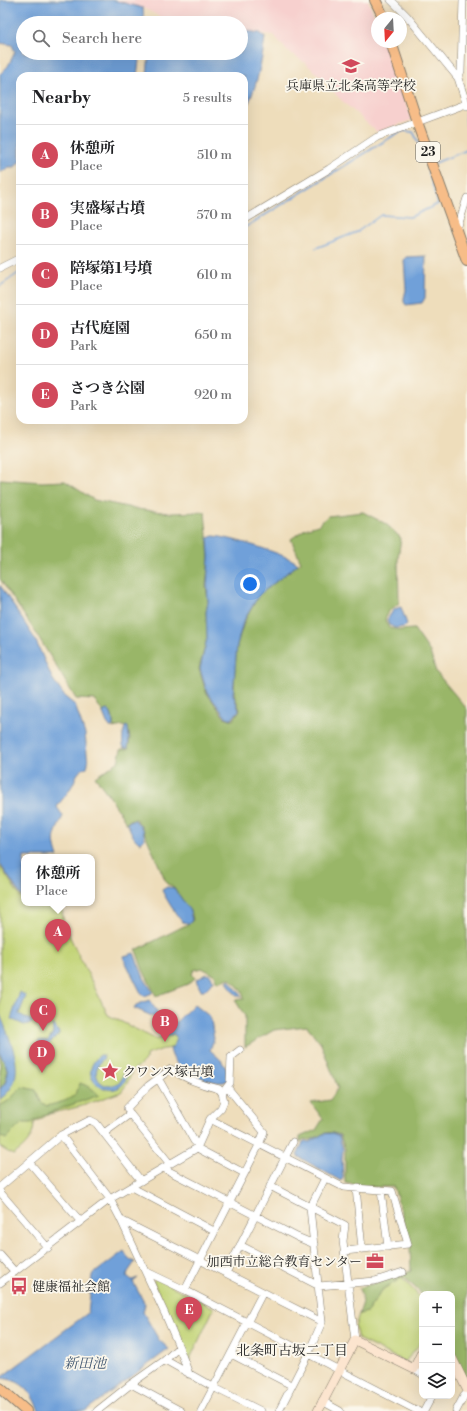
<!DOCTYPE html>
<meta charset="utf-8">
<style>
body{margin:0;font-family:"Libre Bodoni","Noto Serif JP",serif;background:#f6f6f6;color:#202124}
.controls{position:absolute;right:12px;bottom:12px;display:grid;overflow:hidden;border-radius:8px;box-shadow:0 4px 16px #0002}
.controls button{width:36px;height:36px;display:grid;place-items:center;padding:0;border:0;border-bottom:1px solid #e0e0e0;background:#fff;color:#202124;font:20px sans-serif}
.compass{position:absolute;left:371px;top:12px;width:36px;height:36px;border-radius:50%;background:#fff;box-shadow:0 4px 16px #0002;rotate:198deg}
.you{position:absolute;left:250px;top:584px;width:14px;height:14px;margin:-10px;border:3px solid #fff;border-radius:50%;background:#1a73e8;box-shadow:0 0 0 6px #1a73e833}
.badge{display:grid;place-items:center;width:26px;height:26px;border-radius:50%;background:#d1495b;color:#fff;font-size:13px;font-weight:700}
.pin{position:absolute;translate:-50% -33px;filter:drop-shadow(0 1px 2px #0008)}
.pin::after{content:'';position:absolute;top:21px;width:14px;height:12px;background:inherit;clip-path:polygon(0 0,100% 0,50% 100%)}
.popup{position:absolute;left:21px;top:854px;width:74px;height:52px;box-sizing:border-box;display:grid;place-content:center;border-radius:8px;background:#fff;filter:drop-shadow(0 1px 3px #0005);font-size:13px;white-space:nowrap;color:#757577}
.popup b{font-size:15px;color:#202124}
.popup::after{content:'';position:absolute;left:50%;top:100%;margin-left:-8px;border:8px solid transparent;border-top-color:#fff}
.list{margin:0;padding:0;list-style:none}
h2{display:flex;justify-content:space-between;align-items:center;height:52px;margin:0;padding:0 16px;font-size:17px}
h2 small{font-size:13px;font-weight:400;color:#757577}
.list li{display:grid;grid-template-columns:26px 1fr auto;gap:12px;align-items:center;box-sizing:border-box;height:60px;padding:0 16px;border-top:1px solid #e0e0e0}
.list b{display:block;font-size:15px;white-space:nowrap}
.list p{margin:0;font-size:13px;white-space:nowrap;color:#757577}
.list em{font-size:13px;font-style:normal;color:#757577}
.icon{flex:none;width:22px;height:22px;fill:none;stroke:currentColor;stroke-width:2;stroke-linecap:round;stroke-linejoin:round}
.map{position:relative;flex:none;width:467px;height:1411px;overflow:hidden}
.search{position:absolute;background:#fff;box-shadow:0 4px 16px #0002;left:16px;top:16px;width:232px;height:44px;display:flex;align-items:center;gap:10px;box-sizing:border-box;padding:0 14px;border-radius:22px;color:#757577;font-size:15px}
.panel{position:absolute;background:#fff;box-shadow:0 4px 16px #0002;left:16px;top:72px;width:232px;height:352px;border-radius:12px}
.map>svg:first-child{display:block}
</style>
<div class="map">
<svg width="467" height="1411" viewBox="0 0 467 1411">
<rect width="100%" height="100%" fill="#fbf7ec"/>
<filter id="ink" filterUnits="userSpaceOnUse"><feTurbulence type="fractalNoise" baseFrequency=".025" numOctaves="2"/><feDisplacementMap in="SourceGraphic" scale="8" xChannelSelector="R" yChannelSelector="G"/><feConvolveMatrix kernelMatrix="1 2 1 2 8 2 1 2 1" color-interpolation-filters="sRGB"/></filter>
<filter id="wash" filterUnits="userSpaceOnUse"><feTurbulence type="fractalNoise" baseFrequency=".012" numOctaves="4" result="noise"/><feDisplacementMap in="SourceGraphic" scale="16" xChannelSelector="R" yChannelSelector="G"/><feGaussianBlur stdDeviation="0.9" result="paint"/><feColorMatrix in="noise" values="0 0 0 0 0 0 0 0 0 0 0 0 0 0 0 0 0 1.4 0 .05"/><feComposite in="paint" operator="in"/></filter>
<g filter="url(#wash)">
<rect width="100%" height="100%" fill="#edb"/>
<path fill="#f7d0ce" d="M115 0H368L377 22V42H384L412 120 377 132 339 98 322 78 304 62 287 51 274 35 263 34 260 32 247 31 241 33V23H162V18L157 15 143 8Z"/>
<path fill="#c2d477" stroke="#6f784a" d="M0 866 25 904 30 903H61L64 925 108 1015 157 1040C163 1035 168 1037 174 1034L176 1037 173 1048 163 1049 146 1055V1059L139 1066 131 1071V1074L127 1084 121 1092 82 1106 49 1114 34 1123C34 1138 25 1147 13 1155L0 1147Z
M156 1278 214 1308 189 1361 153 1281Z
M402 1278 422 1299V1341L405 1362 358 1339 355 1327 359 1314 367 1312 383 1289Z"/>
<path fill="#99b668" stroke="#5a6942" d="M0 479 42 482 65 481 94 500 137 509 171 513 205 512 209 558 206 585 208 602 206 612 207 638 199 669 206 692 224 717 233 720 240 710 234 694 235 668 237 645 244 622 259 595 301 562 291 539 305 529 318 525 328 516 363 512 386 524 401 538 398 558 399 603 388 612 385 620 389 628 400 630 414 629 430 652 436 672 467 709V1375H461L452 1359V1294H422V1296L420 1292 403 1277 383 1289 367 1312 359 1314 363 1302 359 1288 411 1271 410 1246 394 1187H369L345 1183V1149L340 1135C324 1129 324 1135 310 1140L304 1139 300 1142V1137L316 1130 323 1119 311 1103 330 1100 338 1088 321 1044 307 1026 274 1030 245 1047V1016L235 1000 244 999C244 991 235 983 229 978L218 982 215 975 202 968 194 970 192 974 195 978 188 984 156 996 143 970 136 950 190 923 193 920 192 915 174 887 167 884 143 829 136 819H132L126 823 110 797 95 777 118 762 121 749H128L130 738 128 728 123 726 113 728C114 722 113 714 108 710L104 711 103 713 95 700 76 699 36 633 0 579Z
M0 1054C8 1066 11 1077 0 1089Z
M80 1083 90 1087 99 1095 46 1114 31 1123H22L6 1139 0 1136V1106L8 1101 22 1087 36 1090 41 1102 47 1106C63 1101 76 1101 80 1083Z"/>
<path fill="#6fa0d9" stroke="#465e7a" d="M0 0H114L143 8 144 21V23H23V53H140L137 76H20V161L15 167H9L0 173V74L8 66 15 52 12 45 0 43Z
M247 31 260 33 265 37C262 63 256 90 244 113V76H147L149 53H241V33Z
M426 256 425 298 422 303 406 305 404 302V298L406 290 404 260 406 257Z
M213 536C226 536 290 555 298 564L259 595 243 622 237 645 233 694 239 710 232 719 225 716 207 692 200 669 207 638 206 612 208 602 207 585 209 557 208 538Z
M0 585 35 639 52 678 65 697 75 705 85 734 88 763 87 767C74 772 77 780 70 789 66 796 61 800 57 807L63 816C55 835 51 837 58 857H24V900L0 864Z
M401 607 407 624 404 627 395 628 389 625 387 620 394 609Z
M108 710C112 713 113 720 113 725L111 728 107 723 103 713 104 711Z
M127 726 128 727 129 740 128 748H124C121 743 123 733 125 727Z
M132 820H135L143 830 145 839 141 843C134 842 130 829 127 823Z
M167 887 174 888 190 911 192 920 190 923C188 923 185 923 183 922 179 920 163 894 162 890Z
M134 953 144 978 152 991V993L145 996 142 995 124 959V956Z
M207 974 210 975 214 981 204 991H201L196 980Z
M229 980 239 992 242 997C234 996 230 987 227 981Z
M20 992 26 996 19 1014 32 1021 31 1024 24 1025 11 1019Z
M149 1000C154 1007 159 1014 163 1021L134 1008 136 1005Z
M194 1004 209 1016 211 1020 214 1039 210 1050 221 1060 227 1070V1081C216 1086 189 1075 180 1067 175 1062 171 1056 170 1048H173L176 1037 174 1034 161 1037Z
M0 1014C10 1041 31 1078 0 1099V1089L5 1083 8 1073 6 1065 0 1054Z
M52 1024 59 1032V1035L56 1037 49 1044 42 1045 38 1043V1041H48L53 1033Z
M100 1055H103L104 1058C85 1076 106 1093 119 1083 122 1080 123 1076 125 1072L127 1073C124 1107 69 1082 100 1055Z
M332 1133 339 1136 343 1149 342 1159 343 1178 341 1181 297 1156 303 1142 305 1141 310 1142 323 1134Z
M124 1251 128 1258 135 1262 128 1272 127 1276 132 1280 138 1278 133 1282 145 1304 143 1312 159 1340 169 1349 85 1411H39C31 1391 23 1380 0 1378L88 1313 92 1275Z"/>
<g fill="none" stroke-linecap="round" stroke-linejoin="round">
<path stroke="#6fa0d9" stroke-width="1.5" d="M467 111 465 113 467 130
M435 163 467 150
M244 228 396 134 403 131 413 132C423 147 432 185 438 204L410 217 381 215 357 232 316 248
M0 286 20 272"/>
</g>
</g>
<g filter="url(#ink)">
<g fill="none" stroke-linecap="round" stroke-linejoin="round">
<g stroke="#857c6c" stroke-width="8">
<path id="street" d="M391 0 407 16 458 78 467 106
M458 78 461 71 463 0
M244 220 329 169 377 137 466 104
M456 230 459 223 467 198
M0 268 20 258
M158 1078 194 1141 198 1145
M224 1091 230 1083 231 1057 240 1050
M130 1114 170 1164
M210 1119 343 1187 392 1191 408 1244 345 1251
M61 1135 90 1120 96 1123 141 1181
M197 1148 244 1173
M29 1162 81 1222
M163 1168 297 1237 314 1244
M270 1186 345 1225 343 1241 355 1340
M0 1187 61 1135 110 1199 121 1220 165 1314 179 1347 189 1374
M131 1187 214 1231
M356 1188 362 1249
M381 1190 388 1247
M0 1192 48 1248
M121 1220 322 1322
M240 1245 319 1286 375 1281 403 1272
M0 1255 15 1272
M145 1271 185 1290 418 1411
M226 1273 293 1142
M0 1283 110 1199 197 1148 210 1119 221 1108 224 1101 222 1093 219 1089C202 1085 185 1079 171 1069L148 1086 127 1108 130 1114 104 1133
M185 1290 259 1145 264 1132 227 1087
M231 1354 291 1385
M165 1360 213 1387 261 1411
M414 1369 422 1374
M131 1384 181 1411
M322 1401 340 1411
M97 1411 131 1384 165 1360 179 1347
M201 1411 263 1292
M279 1411 308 1354 322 1322 310 1208 325 1178
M424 1411 432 1396
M456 1411 464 1396 467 1393"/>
</g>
<g stroke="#857c6c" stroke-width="10">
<path id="secondary" d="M452 1358 467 1389
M318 1411 355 1340 414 1369 422 1352"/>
</g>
<g stroke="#857c6c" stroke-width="12">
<path id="primary" d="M375 0 384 18
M391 42 417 122 467 261
M0 1388 26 1411"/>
</g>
<use href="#street" stroke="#fff" stroke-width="7"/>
<use href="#secondary" stroke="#fce5cf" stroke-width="9"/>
<use href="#primary" stroke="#f7bd88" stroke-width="10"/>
</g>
</g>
<defs>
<g id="school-bare" transform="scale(1.38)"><path d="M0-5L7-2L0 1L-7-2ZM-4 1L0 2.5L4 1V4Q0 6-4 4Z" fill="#d1495b" stroke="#fbf7ec" stroke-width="2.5" paint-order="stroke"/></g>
<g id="sight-bare" transform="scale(1.38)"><path d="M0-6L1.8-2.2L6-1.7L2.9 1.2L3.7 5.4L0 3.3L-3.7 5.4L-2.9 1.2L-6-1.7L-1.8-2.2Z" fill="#d1495b" stroke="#fbf7ec" stroke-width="2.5" paint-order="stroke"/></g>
<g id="office-bare" transform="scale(1.38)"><path d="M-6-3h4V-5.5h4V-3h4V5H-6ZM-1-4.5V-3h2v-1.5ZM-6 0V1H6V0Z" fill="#d1495b" stroke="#fbf7ec" stroke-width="2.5" paint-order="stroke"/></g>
<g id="bus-bare" transform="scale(1.38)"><path d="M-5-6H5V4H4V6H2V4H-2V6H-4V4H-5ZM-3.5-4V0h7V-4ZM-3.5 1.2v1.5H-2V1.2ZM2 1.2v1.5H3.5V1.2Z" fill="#d1495b" stroke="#fbf7ec" stroke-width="2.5" paint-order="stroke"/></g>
</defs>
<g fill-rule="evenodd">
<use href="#school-bare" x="351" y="66"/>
<use href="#sight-bare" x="110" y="1071"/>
<use href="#office-bare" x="375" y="1261"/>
<use href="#bus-bare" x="19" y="1286"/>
</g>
<g text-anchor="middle" stroke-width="3.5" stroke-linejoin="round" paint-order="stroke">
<rect fill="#fbf7ec" stroke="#5f5e5a" stroke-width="1" x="416" y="142" width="24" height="20" rx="3"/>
<g font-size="12" font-weight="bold" fill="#1c1c1c">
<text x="428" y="156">23</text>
</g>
<g font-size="13" fill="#1c1c1c" stroke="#fbf7ec" text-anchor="start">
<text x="351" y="90" text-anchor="middle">兵庫県立北条高等学校</text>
<text x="123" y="1076">クワンス塚古墳</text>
<text x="362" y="1266" text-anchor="end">加西市立総合教育センター</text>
<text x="32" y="1291">健康福祉会館</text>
</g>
<g font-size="14" fill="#1c1c1c" stroke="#fbf7ec">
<text x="292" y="1355">北条町古坂二丁目</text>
</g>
<g font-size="14" font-style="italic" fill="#415771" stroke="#fbf7ec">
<text x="85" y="1368">新田池</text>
</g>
</g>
</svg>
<div class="controls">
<button>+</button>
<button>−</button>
<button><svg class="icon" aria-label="layers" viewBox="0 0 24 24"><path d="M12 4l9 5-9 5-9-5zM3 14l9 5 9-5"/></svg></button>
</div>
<svg class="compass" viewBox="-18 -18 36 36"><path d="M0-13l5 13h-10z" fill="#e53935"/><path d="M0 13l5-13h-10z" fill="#757577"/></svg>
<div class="you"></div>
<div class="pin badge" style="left:58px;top:952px">A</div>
<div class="popup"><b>休憩所</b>Place</div>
<div class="pin badge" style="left:165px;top:1042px">B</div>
<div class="pin badge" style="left:43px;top:1031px">C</div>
<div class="pin badge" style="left:42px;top:1073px">D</div>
<div class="pin badge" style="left:189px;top:1330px">E</div>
<div class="search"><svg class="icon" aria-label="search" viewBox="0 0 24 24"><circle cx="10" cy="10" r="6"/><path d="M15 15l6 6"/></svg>Search here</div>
<section class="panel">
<h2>Nearby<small>5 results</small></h2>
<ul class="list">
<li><span class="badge">A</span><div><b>休憩所</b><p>Place</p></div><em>510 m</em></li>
<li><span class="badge">B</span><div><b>実盛塚古墳</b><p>Place</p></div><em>570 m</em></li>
<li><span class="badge">C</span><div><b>陪塚第1号墳</b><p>Place</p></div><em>610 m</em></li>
<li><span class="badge">D</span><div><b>古代庭園</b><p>Park</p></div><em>650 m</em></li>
<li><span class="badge">E</span><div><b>さつき公園</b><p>Park</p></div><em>920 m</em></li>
</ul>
</section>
</div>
